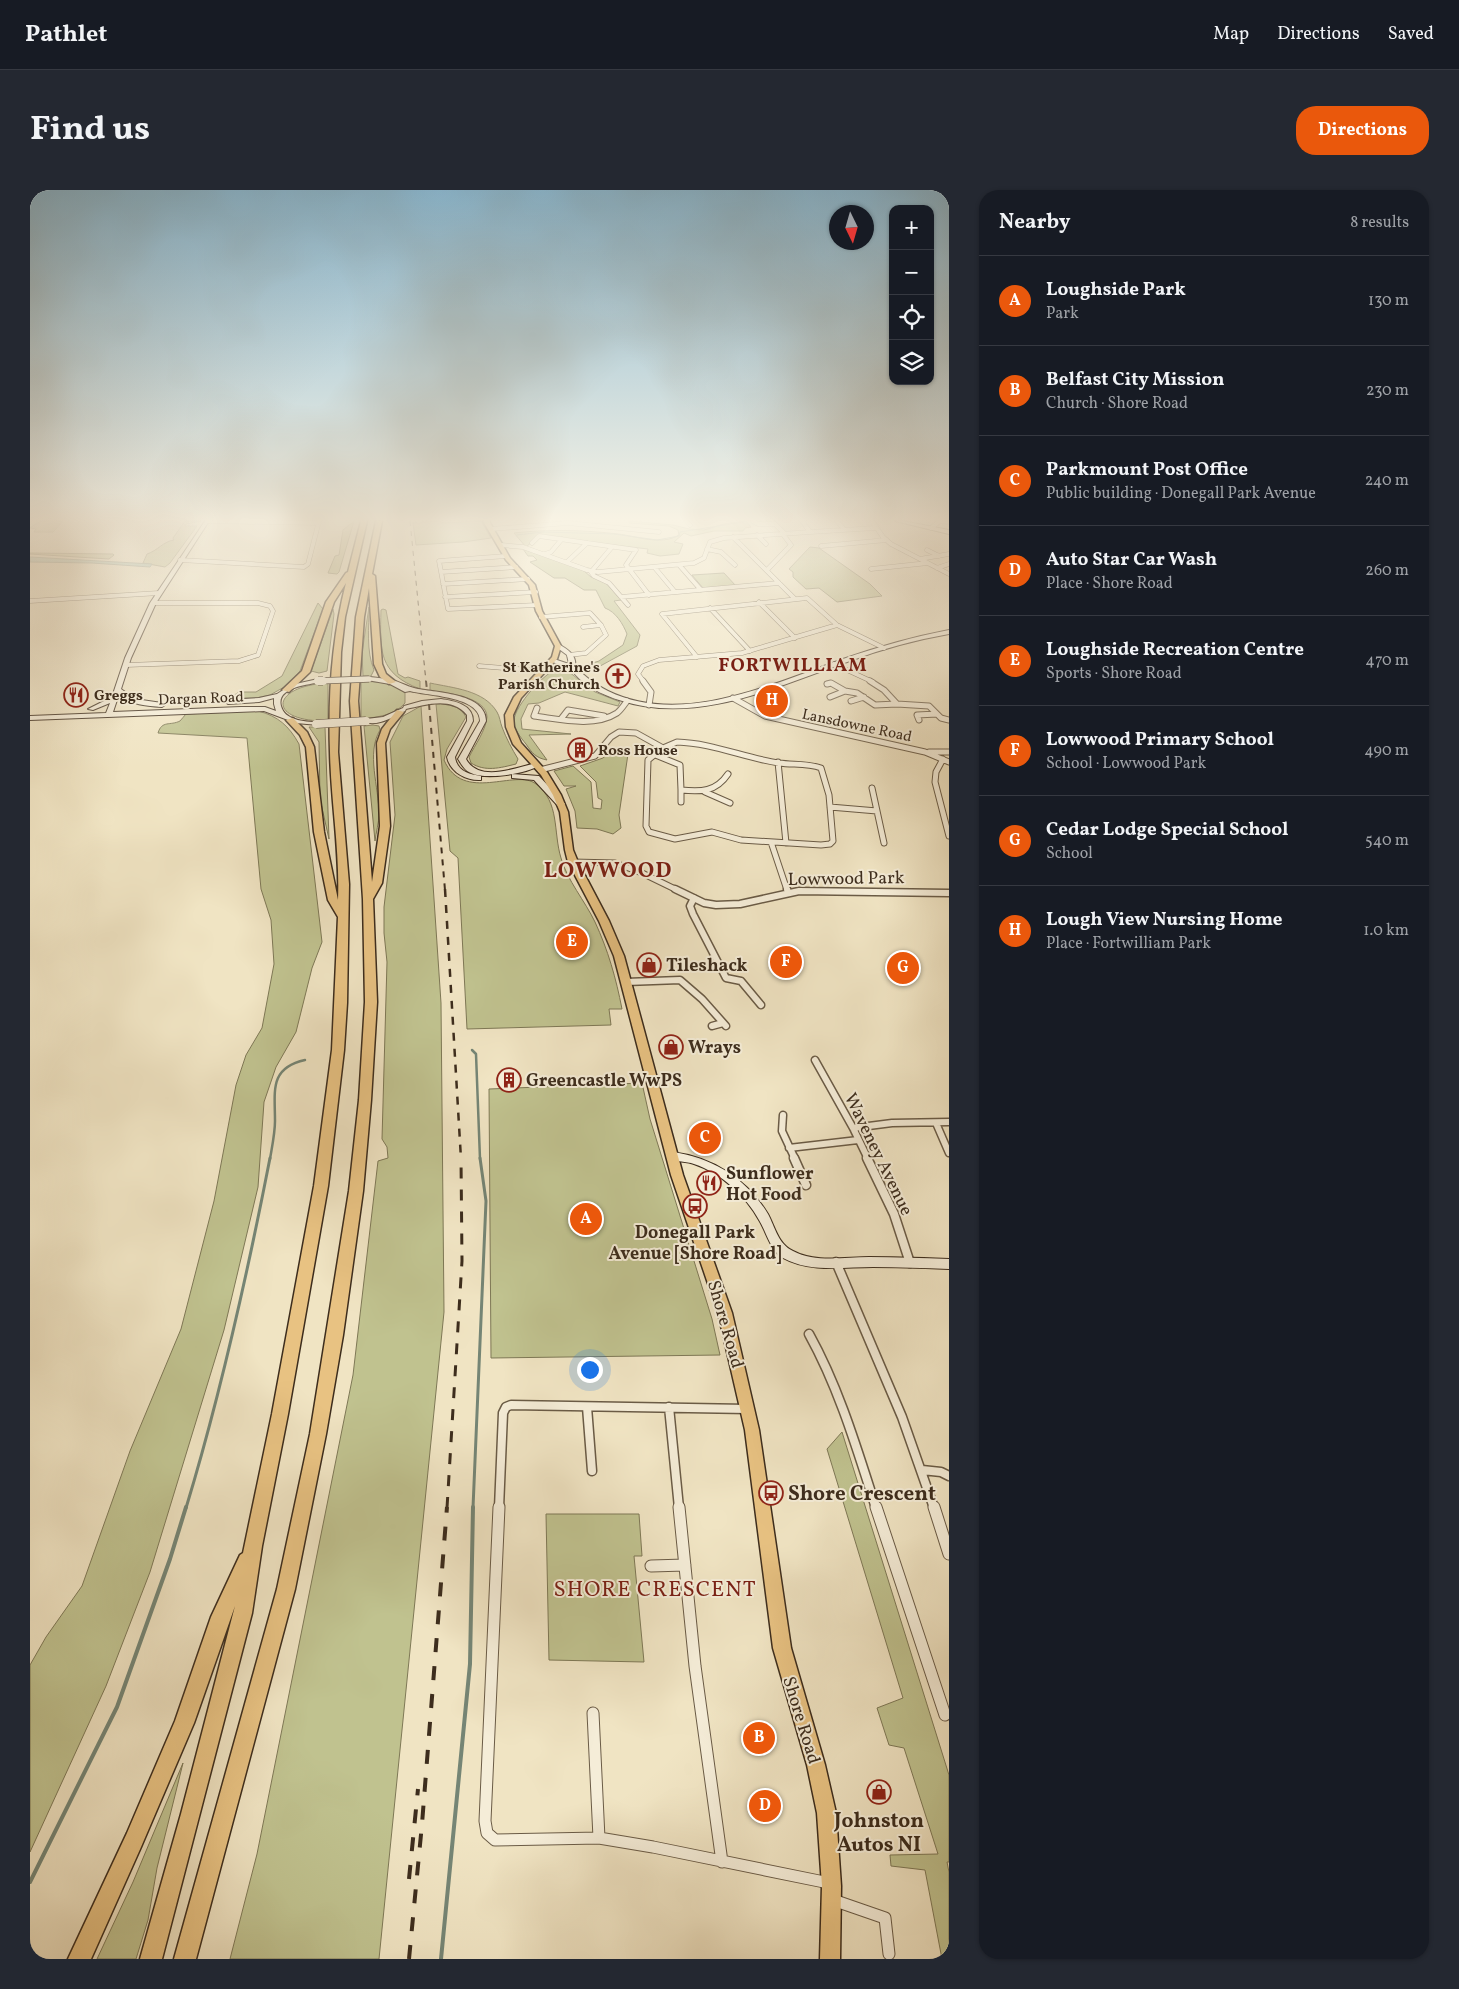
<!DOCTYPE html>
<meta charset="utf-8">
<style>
body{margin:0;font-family:Vollkorn,serif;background:#242831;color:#f1f3f6}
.controls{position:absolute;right:15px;top:15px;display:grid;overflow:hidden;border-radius:10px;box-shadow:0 1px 4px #0004}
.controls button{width:45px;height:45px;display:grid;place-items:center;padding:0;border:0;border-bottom:1px solid #363941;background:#171b24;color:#f1f3f6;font:25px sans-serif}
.compass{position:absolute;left:799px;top:15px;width:45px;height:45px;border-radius:50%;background:#171b24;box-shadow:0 1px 4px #0004;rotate:175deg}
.you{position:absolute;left:559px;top:1179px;width:18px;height:18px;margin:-12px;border:4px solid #fff;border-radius:50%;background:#1a73e8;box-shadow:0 0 0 8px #1a73e833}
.badge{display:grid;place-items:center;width:32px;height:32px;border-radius:50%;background:#ea580c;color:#fff;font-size:16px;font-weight:700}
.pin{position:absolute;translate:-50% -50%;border:2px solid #fff;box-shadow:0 1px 5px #0006}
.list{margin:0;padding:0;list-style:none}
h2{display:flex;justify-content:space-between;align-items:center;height:65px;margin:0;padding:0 20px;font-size:21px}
h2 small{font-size:16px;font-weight:400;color:#9ea1a6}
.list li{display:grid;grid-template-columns:32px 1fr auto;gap:15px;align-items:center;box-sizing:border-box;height:90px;padding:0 20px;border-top:1px solid #363941}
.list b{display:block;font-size:19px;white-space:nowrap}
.list p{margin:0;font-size:16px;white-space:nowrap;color:#9ea1a6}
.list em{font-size:16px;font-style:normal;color:#9ea1a6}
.icon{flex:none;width:28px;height:28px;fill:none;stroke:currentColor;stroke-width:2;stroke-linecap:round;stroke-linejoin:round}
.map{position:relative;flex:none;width:919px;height:1769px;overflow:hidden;border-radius:20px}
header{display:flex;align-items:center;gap:30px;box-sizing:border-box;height:70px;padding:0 25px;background:#171b24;border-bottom:1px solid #363941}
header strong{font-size:24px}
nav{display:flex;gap:28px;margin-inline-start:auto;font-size:18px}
.intro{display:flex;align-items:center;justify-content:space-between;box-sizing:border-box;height:120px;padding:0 30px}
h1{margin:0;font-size:35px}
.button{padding:12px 22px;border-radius:20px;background:#ea580c;color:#fff;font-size:18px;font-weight:700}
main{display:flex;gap:30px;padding:0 30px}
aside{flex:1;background:#171b24;border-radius:20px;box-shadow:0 1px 4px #0004}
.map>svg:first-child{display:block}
</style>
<header>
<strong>Pathlet</strong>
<nav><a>Map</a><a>Directions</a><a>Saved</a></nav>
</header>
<div class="intro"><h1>Find us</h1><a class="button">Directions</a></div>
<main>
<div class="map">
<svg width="919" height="1769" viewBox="0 0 919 1769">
<rect width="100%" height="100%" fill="#f0e4c3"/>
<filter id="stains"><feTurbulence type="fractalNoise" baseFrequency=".004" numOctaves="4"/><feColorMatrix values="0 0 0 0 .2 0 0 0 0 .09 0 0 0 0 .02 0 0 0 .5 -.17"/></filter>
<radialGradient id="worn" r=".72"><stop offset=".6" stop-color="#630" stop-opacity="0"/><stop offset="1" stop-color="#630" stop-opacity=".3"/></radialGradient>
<path fill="#c0c28f" stroke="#7e7856" d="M10 331H33L23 342H4L6 339 0 338Z
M155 331H171L156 334 155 336H167L140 373 135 377 113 373 117 364C127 361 134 351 144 350L143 348Z
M324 331 309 382 307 384 298 383 305 366 309 365 313 340Z
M408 331 414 333 451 331 461 348 433 352 386 355 383 333Z
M599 331 643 335 659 339 674 340 694 334 716 331 721 337 715 338 713 341H684L661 346 654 343 644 352 653 354 649 364 630 366 617 363 618 359 509 346 496 357 484 343C518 339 554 340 588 344 606 346 631 356 649 345L648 340 639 336 599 333Z
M780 357 789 358 840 394 852 406 807 412 789 398 776 399 763 387V382L759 379Z
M493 359 543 376 554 381 561 387 575 392 591 410 584 411 610 445 607 456 561 481 553 476 569 471 593 455 597 444C593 434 586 422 575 418L566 400H554L535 388H524L500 372 507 370 503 366H498Z
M0 363 83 364 84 365 79 369 0 364Z
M694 383 706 396 673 398 662 385Z
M288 413 293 419 270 481 256 496 240 505 226 508H200L209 502H226L252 486Z
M339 417C339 437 336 461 344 480L341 486H333L332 463Z
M303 419 304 424 297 481 289 483 281 481Z
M353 419 356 420 368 484 375 488 378 487 390 491V499C348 483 350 461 351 420Z
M527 479 539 482 565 502 590 512 588 516 535 502 509 513 498 514 491 529 492 539 541 544 499 545 517 570C506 568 502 563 496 554 491 548 483 538 484 530 485 516 514 483 527 479Z
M331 492C346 491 364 492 375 503V513C364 526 347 527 331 529Z
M298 493V531C236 532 240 496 298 493Z
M400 493C423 498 454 500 467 522 470 527 470 532 472 537 476 548 482 559 488 569L486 574C470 578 455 582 441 573L439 567C445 555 456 540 457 527 457 507 415 502 400 501Z
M406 514C418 514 430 515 436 527L417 559 414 570C433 614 486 578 506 594 530 612 523 642 531 668 537 690 555 711 565 732 578 760 586 788 592 819H579L581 835 437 839 428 668 420 661Z
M391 516 411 813 414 1122 349 1769H200L227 1664 323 1185 348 971 358 968 357 957 352 949 357 772 354 743V717L365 625 360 552 373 526Z
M228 521C248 526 259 536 269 554L292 752 282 778 266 842 246 877 234 912 228 997 194 1140 120 1382 76 1496 0 1662V1475L16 1447 52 1396 100 1261 151 1139 184 1011 206 895 216 865 232 838 244 774 241 730 231 699 217 548 128 543C132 530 140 536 150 531 152 529 154 526 156 524Z
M343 535 349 536 350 540C336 563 349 597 349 624 349 633 346 642 345 651L334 536Z
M279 537H295L299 649 290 609 289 552Z
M580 562 598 564 589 625 591 638 583 644 567 639 547 638 545 621 536 599 546 596H534L524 581 543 576 561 592 563 618 571 619 572 610 568 608 566 592 550 576 573 568Z
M612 893 620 929 682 1129 690 1165 461 1168 459 899Z
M812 1242 919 1585V1672H917L919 1682V1769H912L895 1680 861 1676 860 1665 908 1664 874 1558 859 1555 847 1518 873 1508 797 1259Z
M516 1324H609L612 1366H604L614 1472 519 1470Z
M153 1573 127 1678 118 1730 106 1769H67L103 1692Z"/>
<path fill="#9abfb0" stroke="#758575" d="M0 367 122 374 120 377 62 373 0 372Z"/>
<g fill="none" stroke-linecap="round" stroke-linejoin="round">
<path stroke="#758575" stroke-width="1" d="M487 345 513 342 584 344 627 350 649 346 650 342 714 332"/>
<path stroke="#758575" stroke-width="2.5" d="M442 860 446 864 450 969
M240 969C242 957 245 943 245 931 245 901 239 878 275 870"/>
<path stroke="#758575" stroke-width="3" d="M156 1318C191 1203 217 1086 240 968
M443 1318 456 1011 450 968"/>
<path stroke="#758575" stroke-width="4" d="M0 1692 87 1517 140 1369 156 1317
M411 1769 440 1474 443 1317"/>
<g stroke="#6a5b46" stroke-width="5">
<path id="street-far4" d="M177 331 289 333
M388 331H390
M456 331H458
M656 331 660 335
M723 331 728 334H745L754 343
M772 331 780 342 845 338
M807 331 814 339
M842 331 853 347 861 354 919 384
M910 331 919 332
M901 338 910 331
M461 339 538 333 629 342
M727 345 736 354
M703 347 765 409
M502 353 509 346 606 360 596 375 619 405
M471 355 493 357 557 380 568 382 664 373 674 368 680 352 694 348 780 342
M791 356 857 350
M582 357 561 382 564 386 579 393 598 415
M677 359 691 362 705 375
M897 360 909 366
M515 364 521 362 532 349
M476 366 409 371 418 419 508 415
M890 369 919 364
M150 370 274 377 278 374 289 331
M537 372 557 353
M650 376 671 400
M625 378 645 402
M907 378 919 374
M841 379 898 373
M737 380 761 355 752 343
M411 382 486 377
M413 394 498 389
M415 407 506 402
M591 407 749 393
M0 411 129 403
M729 412 765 448
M680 418 720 461
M511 427 560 423 571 435
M539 465 556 463 576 445 571 435 553 437
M667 467 632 424 777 408 807 435 854 458
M804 474 843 492
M96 475 209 471 228 465 243 421 240 416 228 413H123
M449 476 513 481
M614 492 608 484 613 476 629 470 712 463 807 435"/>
</g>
<g stroke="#6a5b46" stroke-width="7">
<path id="street-far3" d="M613 491 621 502 619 515
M840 491 854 500 867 514 899 516 907 524 887 525 889 530
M797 494 801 493 815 501 827 503 845 515 867 514
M800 507 815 501
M703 508 735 526 895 562 919 572
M821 511 834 507
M507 518 504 526C529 529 564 538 587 523 591 520 594 515 597 511
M907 524 911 528 919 530
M531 529 538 520 574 526
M647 552C683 553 714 568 749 573 763 575 777 573 791 578L799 605 803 651 800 654 791 655 711 650 682 642 645 649 619 642 616 636 618 570 633 558Z
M899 562H919
M623 564 650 575 651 600
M913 569 906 582 905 592 919 646
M748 572 756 653
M510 580 565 566 581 547 589 542 606 543 633 558
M842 598 854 653
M675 602 700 613
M651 612V600C671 602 686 602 698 584
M800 617 847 621
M741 652 757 700
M543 672 585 673 612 683 647 700"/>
</g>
<g stroke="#6a5b46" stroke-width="9">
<path id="street-far2" d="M645 699 674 713 686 715 710 714 769 701 919 703
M757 699 758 702
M664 708 660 716 663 724 696 788 711 791 731 815
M596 792 650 790 672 809 696 836
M682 836 693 833
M785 870 823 938 838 969
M753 925 752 941 765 969
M906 933 919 963
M823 938 862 933 919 932
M759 958 828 950"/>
</g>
<g stroke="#6a5b46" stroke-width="11">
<path id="street-far1" d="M764 968 776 995
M837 968 864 1024 880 1073
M806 1072 872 1227 904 1318
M779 1144C809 1198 827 1259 846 1318
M557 1217 562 1281
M639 1217 649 1318
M892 1280 911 1282 919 1286
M469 1318 473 1223 476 1217 481 1215 718 1219"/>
</g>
<g stroke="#6a5b46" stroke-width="13">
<path id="street" d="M469 1317 455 1631 457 1643 465 1650 569 1648 623 1657 799 1693
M649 1317 665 1476 692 1672
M846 1317 915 1525
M904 1317 919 1364
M621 1376 655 1375
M563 1523 569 1648
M803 1710 855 1728 859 1764"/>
</g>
<g stroke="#3d2d1d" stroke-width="2">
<path id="secondary" d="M175 331H179L126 413 101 468 91 499 105 509 132 513 135 515 132 517C116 516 101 515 89 504L83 522 211 517H235L246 521 244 514V508L229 512 198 514 195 512 198 510 229 508 247 504 261 495 288 489 291 491 290 492C278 495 246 497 251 516 253 523 258 527 265 529 272 532 281 531 288 533V535L266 533 234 521 0 530V526L76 523 80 513 63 520 58 519 82 507 95 468 120 413Z
M865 331H873L919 340V344Z
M919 440V444C885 450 852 459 820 471 747 496 667 536 589 510 576 506 563 500 552 491 547 487 543 481 538 478 533 475 526 474 521 471L524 469 539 474 537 465 525 456 530 455C539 460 547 466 545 477 555 486 565 495 578 501 652 537 742 494 813 469 847 457 883 447 919 440Z
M339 487C347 488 355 488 362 490 370 492 376 496 384 498 403 503 456 502 456 531L436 569C449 593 485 578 506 573L510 575C497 584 456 590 441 583 434 580 432 575 428 569L450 531C450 506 398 506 380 501L375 502 360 494 337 490V488Z
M411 509C424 511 443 514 443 531L425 567C427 581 438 584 451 586V590C436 591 420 582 417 567L437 531V525C421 506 396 515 376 519L375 521C364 527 345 538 333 531L336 529 353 527 373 518 374 516 392 511Z
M482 584 509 586 535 614 531 616H528L504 590 482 588Z
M642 962C682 967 717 989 738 1024 745 1037 748 1054 763 1061 785 1073 815 1067 839 1067 865 1067 892 1068 919 1069V1079C894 1078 868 1077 843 1077 814 1077 780 1083 753 1068 740 1060 737 1043 729 1030 716 1006 691 983 664 974 656 971 647 972 638 969L637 966 638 963Z"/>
</g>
<g stroke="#3d2d1d" stroke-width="3">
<path id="primary" d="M453 331H459L480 368 505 395 512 421 531 456 527 469 491 508 483 525 484 537 491 553 517 582 531 605 538 622 543 660 548 672 579 731 594 766 653 985 702 1123 729 1240 761 1458 795 1575 806 1623 811 1696 810 1769H790L792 1696 787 1623 777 1575 743 1458 715 1240 688 1123 641 985 584 766 569 731 538 672 535 660 530 622 523 605 511 585 483 554 476 537 475 525 484 507 522 467 525 456 506 421 499 395 476 370Z"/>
</g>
<g stroke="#3d2d1d" stroke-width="3">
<path id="highway" d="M331 331H337L315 427 311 462 308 562 319 694 317 813 314 860 298 996 258 1224 232 1356 222 1423 132 1769H110L151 1624 205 1416 164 1533 111 1657 61 1769H38L97 1643 145 1531 181 1427 210 1365 213 1363 242 1224 284 996 302 860 308 727 298 710 284 642 276 557 270 545 256 530 263 528 277 542 284 557 294 642 308 710C310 661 301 612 300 562 298 506 302 448 316 393L304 412 280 482 259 502 252 500 272 481 296 412 316 383 318 382Z
M346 331H352L342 384 345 386 352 474 356 484 366 492 359 494 350 487 344 474 339 398 334 427 328 511 342 692 350 636 347 553 352 539 367 520 374 522 360 539 355 553 360 636 352 693 343 709 347 812 341 910 333 1001 313 1145 296 1244 265 1399 166 1769H144L247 1399 280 1244 319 1001 329 910 335 812 333 709 320 511 326 427Z"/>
</g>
<use href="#street-far4" stroke="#f5edd8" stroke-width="4"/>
<use href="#street-far3" stroke="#f5edd8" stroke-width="5"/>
<use href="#street-far2" stroke="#f5edd8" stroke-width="6"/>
<use href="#street-far1" stroke="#f5edd8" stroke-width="8"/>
<use href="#street" stroke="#f5edd8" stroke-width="11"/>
<use href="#secondary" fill="#f5edd8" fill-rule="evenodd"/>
<use href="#primary" fill="#e8c282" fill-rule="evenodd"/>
<use href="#highway" fill="#e8c282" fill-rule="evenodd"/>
<path stroke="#3d2d1d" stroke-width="1" stroke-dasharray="5 5" stroke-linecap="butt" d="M380 331 396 492"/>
<path stroke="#3d2d1d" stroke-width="2" stroke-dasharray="6 6" stroke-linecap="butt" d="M396 491 397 500
M399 514 415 700"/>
<path stroke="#3d2d1d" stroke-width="2.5" stroke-dasharray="8 8" stroke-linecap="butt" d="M415 699 431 969"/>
<path stroke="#3d2d1d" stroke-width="3" stroke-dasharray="11 11" stroke-linecap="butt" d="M417 1318 432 1071 431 968"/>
<path stroke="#3d2d1d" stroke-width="4" stroke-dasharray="14 14" stroke-linecap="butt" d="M379 1689 388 1599
M379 1769 392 1634 417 1317"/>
<g stroke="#3d2d1d" stroke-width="7" stroke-linecap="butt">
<path id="secondary-bridge-far1" d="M288 491 339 489"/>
</g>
<g stroke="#3d2d1d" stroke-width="9" stroke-linecap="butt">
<path id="secondary-bridge" d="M288 491H293
M286 534 336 531"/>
</g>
<use href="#secondary-bridge-far1" stroke="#f5edd8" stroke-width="5.5"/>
<use href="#secondary-bridge" stroke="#f5edd8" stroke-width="8"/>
</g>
<linearGradient id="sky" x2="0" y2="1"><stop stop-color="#89b8d2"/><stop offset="0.57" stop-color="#f8f3e4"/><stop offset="1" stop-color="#f8f3e4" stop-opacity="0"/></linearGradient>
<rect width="919" height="578" fill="url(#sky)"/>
<defs>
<g id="church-ring" transform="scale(1.25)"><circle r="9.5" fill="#f5edd8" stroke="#8f2418" stroke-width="1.5"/><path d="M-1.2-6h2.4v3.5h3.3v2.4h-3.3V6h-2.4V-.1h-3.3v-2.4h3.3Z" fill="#8f2418"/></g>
<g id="restaurant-ring" transform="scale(1.25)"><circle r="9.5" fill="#f5edd8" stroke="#8f2418" stroke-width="1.5"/><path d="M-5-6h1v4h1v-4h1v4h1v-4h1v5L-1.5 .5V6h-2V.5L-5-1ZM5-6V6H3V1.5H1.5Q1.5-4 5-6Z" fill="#8f2418"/></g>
<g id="building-ring" transform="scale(1.25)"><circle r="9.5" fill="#f5edd8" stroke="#8f2418" stroke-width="1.5"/><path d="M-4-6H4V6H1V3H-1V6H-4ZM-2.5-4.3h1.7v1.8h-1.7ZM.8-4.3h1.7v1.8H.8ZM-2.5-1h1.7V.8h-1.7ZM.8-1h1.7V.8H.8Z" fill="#8f2418"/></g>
<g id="shop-ring" transform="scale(1.25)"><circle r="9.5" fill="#f5edd8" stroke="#8f2418" stroke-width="1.5"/><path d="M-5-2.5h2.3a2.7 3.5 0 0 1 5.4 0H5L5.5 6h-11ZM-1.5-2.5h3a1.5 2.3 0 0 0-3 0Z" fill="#8f2418"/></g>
<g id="bus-ring" transform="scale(1.25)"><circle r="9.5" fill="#f5edd8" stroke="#8f2418" stroke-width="1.5"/><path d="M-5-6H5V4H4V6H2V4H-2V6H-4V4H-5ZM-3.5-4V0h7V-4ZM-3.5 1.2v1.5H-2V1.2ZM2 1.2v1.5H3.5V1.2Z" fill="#8f2418"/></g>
</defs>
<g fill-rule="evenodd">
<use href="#church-ring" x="588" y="486"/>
<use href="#restaurant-ring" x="46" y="505"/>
<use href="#building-ring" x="550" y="560"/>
<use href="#shop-ring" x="619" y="775"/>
<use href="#shop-ring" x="641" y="857"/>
<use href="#building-ring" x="479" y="890"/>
<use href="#restaurant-ring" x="679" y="993"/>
<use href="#bus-ring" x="665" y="1016"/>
<use href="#bus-ring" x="741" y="1303"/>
<use href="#shop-ring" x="849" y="1602"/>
</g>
<g text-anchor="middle" stroke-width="4" stroke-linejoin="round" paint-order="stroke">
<g font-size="15" font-weight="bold" fill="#3d2d1d" stroke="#f5edd8" text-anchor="start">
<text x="570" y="482" text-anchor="end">St Katherine's<tspan x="570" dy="17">Parish Church</tspan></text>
<text x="64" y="510">Greggs</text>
<text x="568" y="565">Ross House</text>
</g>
<g font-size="15" fill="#3d2d1d" stroke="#f5edd8">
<text transform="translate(171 508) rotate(-2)" y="5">Dargan Road</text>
<text transform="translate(827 535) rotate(12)" y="5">Lansdowne Road</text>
</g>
<g font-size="18" fill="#3d2d1d" stroke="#f5edd8">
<text transform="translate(816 688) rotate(-1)" y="6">Lowwood Park</text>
<text transform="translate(849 964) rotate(64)" y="6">Waveney Avenue</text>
<text transform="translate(696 1134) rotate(74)" y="6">Shore Road</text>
<text transform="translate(772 1530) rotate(73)" y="6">Shore Road</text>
</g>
<g font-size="18" font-weight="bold" fill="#3d2d1d" stroke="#f5edd8" text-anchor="start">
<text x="636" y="781">Tileshack</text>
<text x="658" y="863">Wrays</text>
<text x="496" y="896">Greencastle WwPS</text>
<text x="696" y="989">Sunflower<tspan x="696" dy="21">Hot Food</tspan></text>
<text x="665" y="1048" text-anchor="middle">Donegall Park<tspan x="665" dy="21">Avenue [Shore Road]</tspan></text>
</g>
<g font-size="19" font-weight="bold" letter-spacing="1" fill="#7a1f14" stroke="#f5edd8">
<text x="763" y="481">FORTWILLIAM</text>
</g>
<g font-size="21" font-weight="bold" fill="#3d2d1d" stroke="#f5edd8" text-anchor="start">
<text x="758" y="1310">Shore Crescent</text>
<text x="849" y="1637" text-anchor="middle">Johnston<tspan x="849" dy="24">Autos NI</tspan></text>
</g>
<g font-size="22" font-weight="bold" letter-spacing="1" fill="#7a1f14" stroke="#f5edd8">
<text x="578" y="687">LOWWOOD</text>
</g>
<g font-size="22" letter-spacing="1" fill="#7a1f14" stroke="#f5edd8">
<text x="625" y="1406">SHORE CRESCENT</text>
</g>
</g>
<rect width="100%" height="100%" filter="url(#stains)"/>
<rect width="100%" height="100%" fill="url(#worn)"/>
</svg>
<div class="controls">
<button>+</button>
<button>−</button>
<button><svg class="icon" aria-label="locate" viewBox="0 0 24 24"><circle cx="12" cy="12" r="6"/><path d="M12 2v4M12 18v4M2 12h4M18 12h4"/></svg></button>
<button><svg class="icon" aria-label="layers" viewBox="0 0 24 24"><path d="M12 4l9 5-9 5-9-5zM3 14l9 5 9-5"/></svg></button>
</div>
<svg class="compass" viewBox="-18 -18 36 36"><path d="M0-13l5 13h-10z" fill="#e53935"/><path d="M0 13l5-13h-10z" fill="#9ea1a6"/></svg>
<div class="you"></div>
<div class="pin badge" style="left:556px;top:1029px">A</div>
<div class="pin badge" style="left:729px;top:1548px">B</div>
<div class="pin badge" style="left:675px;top:948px">C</div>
<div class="pin badge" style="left:735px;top:1616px">D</div>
<div class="pin badge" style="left:542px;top:752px">E</div>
<div class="pin badge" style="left:756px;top:772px">F</div>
<div class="pin badge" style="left:873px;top:778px">G</div>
<div class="pin badge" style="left:742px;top:511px">H</div>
</div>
<aside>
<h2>Nearby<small>8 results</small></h2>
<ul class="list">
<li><span class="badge">A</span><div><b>Loughside Park</b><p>Park</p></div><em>130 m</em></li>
<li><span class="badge">B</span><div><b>Belfast City Mission</b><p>Church · Shore Road</p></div><em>230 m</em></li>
<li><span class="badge">C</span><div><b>Parkmount Post Office</b><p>Public building · Donegall Park Avenue</p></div><em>240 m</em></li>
<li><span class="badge">D</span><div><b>Auto Star Car Wash</b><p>Place · Shore Road</p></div><em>260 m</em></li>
<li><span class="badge">E</span><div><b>Loughside Recreation Centre</b><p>Sports · Shore Road</p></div><em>470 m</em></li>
<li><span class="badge">F</span><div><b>Lowwood Primary School</b><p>School · Lowwood Park</p></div><em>490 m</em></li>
<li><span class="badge">G</span><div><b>Cedar Lodge Special School</b><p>School</p></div><em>540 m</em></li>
<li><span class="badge">H</span><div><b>Lough View Nursing Home</b><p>Place · Fortwilliam Park</p></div><em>1.0 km</em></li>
</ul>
</aside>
</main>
